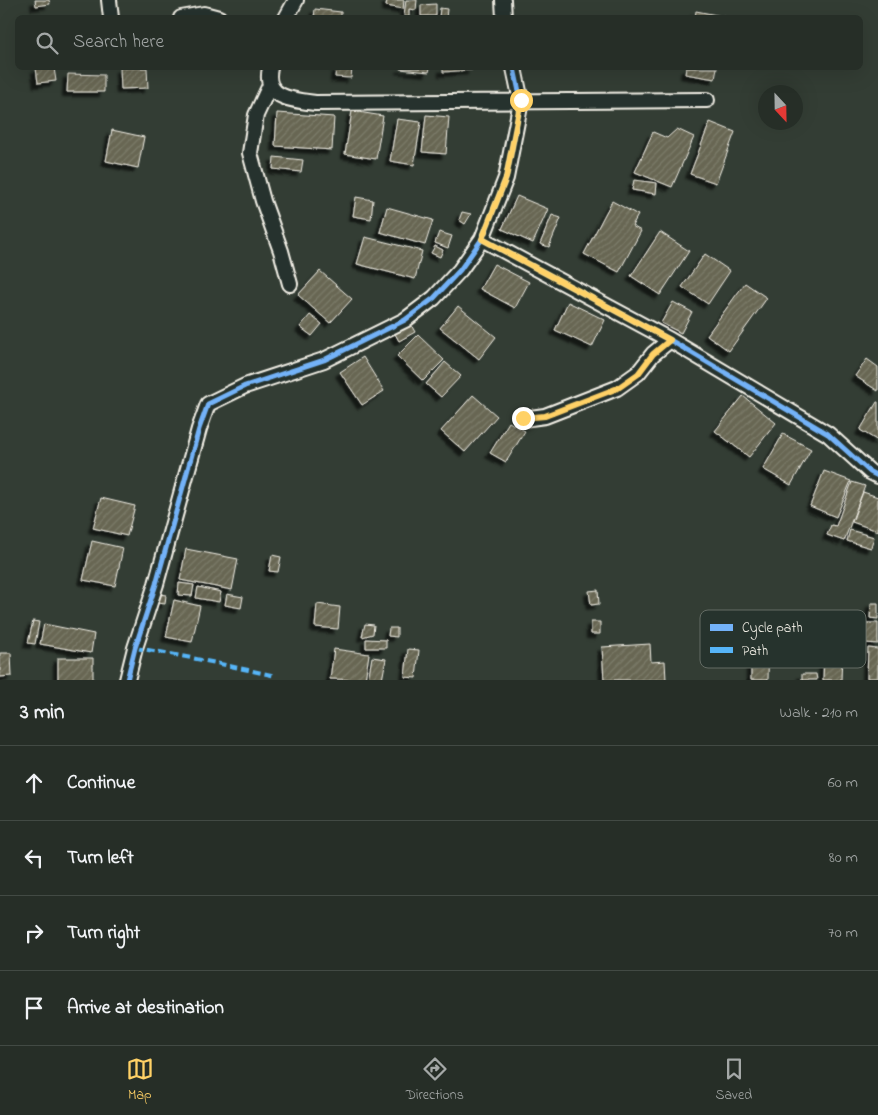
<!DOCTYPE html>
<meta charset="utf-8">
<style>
body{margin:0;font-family:"Indie Flower",sans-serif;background:#323a33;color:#f1f3f6}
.compass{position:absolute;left:758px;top:85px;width:45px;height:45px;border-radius:50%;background:#262e27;box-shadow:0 5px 20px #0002;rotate:158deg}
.stop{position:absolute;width:15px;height:15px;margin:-11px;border:4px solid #ffd166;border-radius:50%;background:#fff}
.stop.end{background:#ffd166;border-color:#fff;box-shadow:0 1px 5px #0008}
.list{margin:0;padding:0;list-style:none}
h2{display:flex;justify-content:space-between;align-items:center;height:65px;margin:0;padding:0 20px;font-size:21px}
h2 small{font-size:16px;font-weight:400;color:#a4a8a7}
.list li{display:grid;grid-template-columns:32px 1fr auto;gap:15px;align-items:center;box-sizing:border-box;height:75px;padding:0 20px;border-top:1px solid #424a44}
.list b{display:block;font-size:19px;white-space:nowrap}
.list em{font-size:16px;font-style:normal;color:#a4a8a7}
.icon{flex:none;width:28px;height:28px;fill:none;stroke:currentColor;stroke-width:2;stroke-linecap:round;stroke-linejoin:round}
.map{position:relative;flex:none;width:878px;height:680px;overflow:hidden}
.search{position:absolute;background:#262e27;box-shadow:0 5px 20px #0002;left:15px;right:15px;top:15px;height:55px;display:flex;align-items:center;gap:12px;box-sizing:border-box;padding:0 18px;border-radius:8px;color:#a4a8a7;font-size:19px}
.sheet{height:365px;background:#262e27}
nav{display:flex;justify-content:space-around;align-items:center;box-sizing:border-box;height:70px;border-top:1px solid #424a44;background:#262e27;font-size:14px;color:#a4a8a7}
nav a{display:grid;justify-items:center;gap:2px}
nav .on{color:#ffd166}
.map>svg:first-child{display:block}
</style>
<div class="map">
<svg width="878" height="680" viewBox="0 0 878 680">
<defs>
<pattern id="building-hatch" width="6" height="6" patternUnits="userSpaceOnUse" patternTransform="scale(1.25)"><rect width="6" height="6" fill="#676652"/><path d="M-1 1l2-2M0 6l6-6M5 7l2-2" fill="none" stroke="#7d7c6b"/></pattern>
<filter id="shadow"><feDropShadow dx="-4.5" dy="4.5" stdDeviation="1" flood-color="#0009"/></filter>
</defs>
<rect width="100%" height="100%" fill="#333d34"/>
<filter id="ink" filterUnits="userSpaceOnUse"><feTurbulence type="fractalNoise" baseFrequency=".02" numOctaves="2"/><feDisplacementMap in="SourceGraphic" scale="10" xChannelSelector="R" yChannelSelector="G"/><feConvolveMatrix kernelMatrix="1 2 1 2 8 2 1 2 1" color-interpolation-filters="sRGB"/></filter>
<g filter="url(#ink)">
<path fill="url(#building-hatch)" stroke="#f4f1e8" filter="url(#shadow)" d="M35 0H49L50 4 36 6Z
M387 0H404L403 9 386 6Z
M406 0H417L416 10 409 9V17L404 16Z
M436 4V16H421V5Z
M440 8 447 9 446 18H439Z
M315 9 341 12V18H314Z
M696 11 727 17 726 18H695Z
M36 68H54L56 81 38 83Z
M120 68H147L148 88 121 89Z
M336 68H352L351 78 335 77Z
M400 68H430L429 72 400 69Z
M443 68H472V70L443 72Z
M686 68H717L715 79 685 74Z
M68 74 104 75V92H67Z
M352 111 383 116 376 159 345 154Z
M277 113 334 117 332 150 275 146Z
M426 115 449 117 446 154 422 152Z
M397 119 421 122 414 165 390 161Z
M710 122 735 132 716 183 690 174Z
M677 129 694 137 672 187 635 172 653 132 667 138Z
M112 130 144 137 138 168 106 161Z
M274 157 303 160 301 172 273 169Z
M634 180 657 183 656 194 632 190Z
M517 196 548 209 533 243 502 229Z
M356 197 373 200 371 219 353 216Z
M612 201 638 215 632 226 641 231 619 272 584 254Z
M387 207 433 220 425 245 380 232Z
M462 212 471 214 465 224 459 220Z
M552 215 561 218 549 247 540 244Z
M439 232 452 236 448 248 435 243Z
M660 232 689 251 660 295 631 276Z
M365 237 422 251 415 279 357 264Z
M435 246 443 250 440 257 431 253Z
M705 254 730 271 708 304 682 287Z
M494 264 529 282 515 308 480 289Z
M320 271 352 299 330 323 298 295Z
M745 283 767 298 729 351 707 335Z
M568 302 605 320 592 347 555 330Z
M673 302 692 312 681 333 661 323Z
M458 306 496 337 479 359 440 328Z
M310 315 322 324 312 336 300 327Z
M410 323 415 332 399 341 394 332Z
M418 335 444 360 423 381 397 356Z
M363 357 384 391 362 405 340 372Z
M867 359 878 367V391L855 376Z
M445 362 461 376 441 397 426 384Z
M473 395 497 416 465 452 441 431Z
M743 396 776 423 749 457 715 431Z
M877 402H878V441L860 430Z
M509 422 525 431 506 462 490 453Z
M783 434 811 449 791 485 763 469Z
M824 471 851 481 836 517 810 506Z
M852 482 865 486 844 541 827 535 831 525 836 526Z
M863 492 878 497V531L852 522Z
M101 498 135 506 127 536 93 528Z
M850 530 874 537 871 548 847 541Z
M92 541 123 548 115 586 83 580Z
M186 549 238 559 232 590 180 580Z
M272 555 281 557 278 572 269 571Z
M179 583 194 585 192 596 178 595Z
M198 587 221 592 219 602 196 598Z
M598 590 599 604 591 605 589 591Z
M159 594 166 595 165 604 158 603Z
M227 594 243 597 241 608 225 605Z
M174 600 200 606 192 642 166 637Z
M871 603H878V619L870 618Z
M317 604 340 607 338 629 315 627Z
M33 621 39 622 35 644 28 643Z
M591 622H600V634H591Z
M866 623H878V644L866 643Z
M44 624 94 634 91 653 40 644Z
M365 624 374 625 373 634 362 637Z
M389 628H397V637L388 636Z
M751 633H769L768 680H751Z
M366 639 386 640V648H366Z
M650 644 651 662 665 661 666 680H604L602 647Z
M868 648 878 649V678H867Z
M334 649 369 654 365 680 330 679Z
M408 649 419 650 416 678 405 677Z
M824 652 842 653 841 680H823Z
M0 653H11L12 676 0 677Z
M372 657 386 659 382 680H368Z
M58 658H93V680H58Z
M802 674H816L817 680H802Z"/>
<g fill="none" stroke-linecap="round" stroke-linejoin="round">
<g stroke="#f4f1e8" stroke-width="18">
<path id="minor" d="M109 0 111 18
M503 0 504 18
M181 18 204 14 219 18
M286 18 296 0
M270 68C263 98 292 100 315 103L707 100
M270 85 256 115 250 153 263 201 281 251 290 284
M482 239 670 340 828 434 870 472 878 476
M523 419 545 416 617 388 638 373 653 354 670 340
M127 680 135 648 156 584 199 429 208 404 245 386 324 360 405 320 434 298 460 270 482 239 506 178 521 101 514 68"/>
</g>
<use href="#minor" stroke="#26332d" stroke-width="14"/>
<path stroke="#56b5f8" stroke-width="4" stroke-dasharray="8 4" stroke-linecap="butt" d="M135 648C182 655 229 666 276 676"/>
<g stroke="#26332d" stroke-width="8">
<path id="cycleway" d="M482 239 670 340 828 434 870 472 878 476
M127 680 135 648 156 584 199 429 208 404 245 386 324 360 405 320 434 298 460 270 482 239 506 178 521 101 514 68"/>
</g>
<use href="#cycleway" stroke="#73b2f8" stroke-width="5"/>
</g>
</g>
<g fill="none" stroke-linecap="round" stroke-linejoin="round" filter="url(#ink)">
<path stroke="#ffd166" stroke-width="6" d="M521 100 506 178 482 239 670 340 653 354 638 374 618 388 545 416 523 418"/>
</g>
<rect x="700" y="610" width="166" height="58" rx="8" fill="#26332d" stroke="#646c65" stroke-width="1"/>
<rect x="710" y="624" width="23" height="7" fill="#73b2f8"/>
<rect x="710" y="647" width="23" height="6" fill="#56b5f8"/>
<g font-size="14" fill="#f4f1e8">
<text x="742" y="632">Cycle path</text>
<text x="742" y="655">Path</text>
</g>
</svg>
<svg class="compass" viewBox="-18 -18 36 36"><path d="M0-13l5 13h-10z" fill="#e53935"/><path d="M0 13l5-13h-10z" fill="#a4a8a7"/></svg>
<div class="stop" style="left:521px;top:100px"></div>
<div class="stop end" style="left:523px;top:418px"></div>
<div class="search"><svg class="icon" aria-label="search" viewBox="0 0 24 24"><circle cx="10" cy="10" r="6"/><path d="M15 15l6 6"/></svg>Search here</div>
</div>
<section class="sheet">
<h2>3 min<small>Walk · 210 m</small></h2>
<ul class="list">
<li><svg class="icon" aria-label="ahead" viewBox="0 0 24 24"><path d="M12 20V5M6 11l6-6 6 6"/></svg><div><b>Continue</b></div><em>60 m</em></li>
<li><svg class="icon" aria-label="left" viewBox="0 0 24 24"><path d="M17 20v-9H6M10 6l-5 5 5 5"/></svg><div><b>Turn left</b></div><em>80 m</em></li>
<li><svg class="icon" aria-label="right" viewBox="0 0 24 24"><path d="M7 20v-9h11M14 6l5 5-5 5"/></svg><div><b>Turn right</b></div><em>70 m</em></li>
<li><svg class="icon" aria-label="arrive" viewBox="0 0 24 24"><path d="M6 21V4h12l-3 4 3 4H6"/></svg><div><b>Arrive at destination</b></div></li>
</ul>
</section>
<nav>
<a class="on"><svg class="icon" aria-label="map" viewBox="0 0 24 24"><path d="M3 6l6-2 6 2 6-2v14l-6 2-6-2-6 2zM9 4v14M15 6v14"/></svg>Map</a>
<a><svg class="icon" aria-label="directions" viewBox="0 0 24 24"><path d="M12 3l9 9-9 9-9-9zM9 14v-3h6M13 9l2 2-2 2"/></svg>Directions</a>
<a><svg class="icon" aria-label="saved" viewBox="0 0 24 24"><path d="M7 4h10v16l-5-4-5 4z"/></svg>Saved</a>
</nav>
